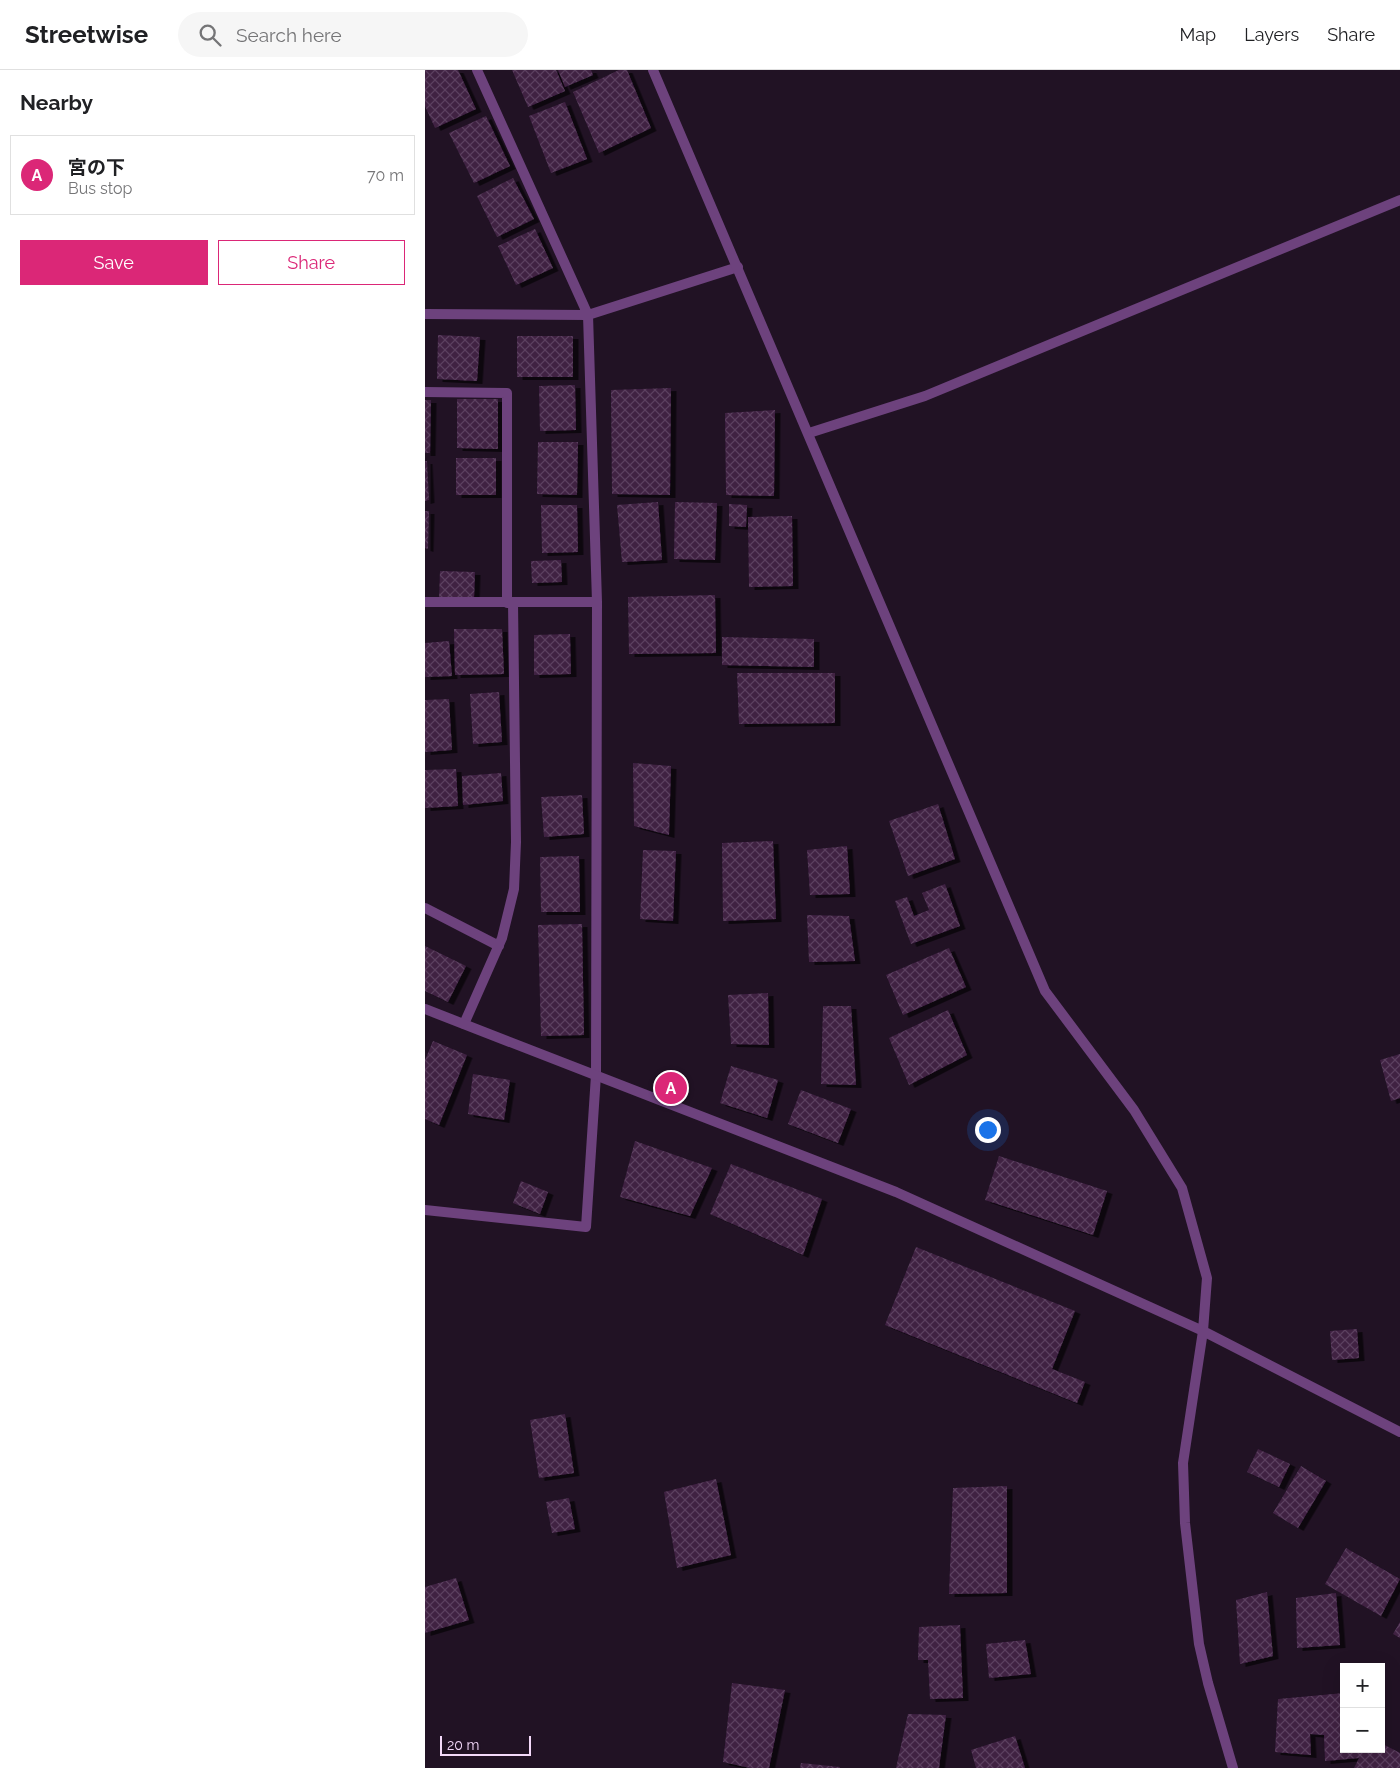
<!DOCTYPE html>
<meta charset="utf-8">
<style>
body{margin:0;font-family:Raleway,"Noto Sans JP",sans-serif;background:#f6f6f6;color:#202124}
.controls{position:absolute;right:15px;bottom:15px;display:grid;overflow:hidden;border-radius:0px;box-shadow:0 5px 20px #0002}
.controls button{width:45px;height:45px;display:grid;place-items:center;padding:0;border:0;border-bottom:1px solid #e0e0e0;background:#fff;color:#202124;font:25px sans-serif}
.scale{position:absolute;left:15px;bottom:12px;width:91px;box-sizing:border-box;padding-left:5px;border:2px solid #f4d9fa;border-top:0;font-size:14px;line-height:18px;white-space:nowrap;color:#f4d9fa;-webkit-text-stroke:4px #211224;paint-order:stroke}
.you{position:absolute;left:562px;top:1059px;width:18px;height:18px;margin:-12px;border:4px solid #fff;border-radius:50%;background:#1a73e8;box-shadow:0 0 0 8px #1a73e833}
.badge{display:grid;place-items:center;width:32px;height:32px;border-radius:50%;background:#db2777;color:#fff;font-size:16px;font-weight:700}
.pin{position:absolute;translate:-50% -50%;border:2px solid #fff;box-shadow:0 1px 5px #0006}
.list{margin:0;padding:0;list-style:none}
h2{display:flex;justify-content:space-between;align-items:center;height:65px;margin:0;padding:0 20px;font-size:21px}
h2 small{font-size:16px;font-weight:400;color:#757577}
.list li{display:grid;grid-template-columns:32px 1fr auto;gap:15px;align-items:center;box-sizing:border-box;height:80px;margin:0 10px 10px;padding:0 10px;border:1px solid #e0e0e0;border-radius:0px}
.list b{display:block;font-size:19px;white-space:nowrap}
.list p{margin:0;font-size:16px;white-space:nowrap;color:#757577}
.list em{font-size:16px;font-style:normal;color:#757577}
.actions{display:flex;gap:10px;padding:15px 20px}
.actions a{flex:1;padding:11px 0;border:1px solid #db2777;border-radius:0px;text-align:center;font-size:18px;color:#db2777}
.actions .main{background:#db2777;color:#fff}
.icon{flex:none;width:28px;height:28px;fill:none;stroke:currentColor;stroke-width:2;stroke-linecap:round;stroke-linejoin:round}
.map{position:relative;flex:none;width:975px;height:1698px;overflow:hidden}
header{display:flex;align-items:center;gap:30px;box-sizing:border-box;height:70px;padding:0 25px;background:#fff;border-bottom:1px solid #e0e0e0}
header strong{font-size:24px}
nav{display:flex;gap:28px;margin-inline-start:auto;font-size:18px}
.search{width:350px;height:45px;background:#f6f6f6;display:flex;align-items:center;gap:12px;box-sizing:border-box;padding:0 18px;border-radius:28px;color:#757577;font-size:19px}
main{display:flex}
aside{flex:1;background:#fff}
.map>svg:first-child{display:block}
</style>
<header>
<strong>Streetwise</strong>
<div class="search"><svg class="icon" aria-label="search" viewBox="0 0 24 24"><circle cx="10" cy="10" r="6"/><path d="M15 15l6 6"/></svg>Search here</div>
<nav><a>Map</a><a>Layers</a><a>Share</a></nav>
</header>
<main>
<aside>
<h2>Nearby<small></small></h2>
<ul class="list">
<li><span class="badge">A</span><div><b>宮の下</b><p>Bus stop</p></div><em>70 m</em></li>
</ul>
<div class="actions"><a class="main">Save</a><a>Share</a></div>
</aside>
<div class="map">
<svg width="975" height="1698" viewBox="0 0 975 1698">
<defs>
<pattern id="building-cross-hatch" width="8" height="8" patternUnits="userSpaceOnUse" patternTransform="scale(1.25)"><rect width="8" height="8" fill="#3f2043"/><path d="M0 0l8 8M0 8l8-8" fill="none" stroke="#5b405f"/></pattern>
<filter id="shadow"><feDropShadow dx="5.5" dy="3" stdDeviation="0" flood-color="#0009"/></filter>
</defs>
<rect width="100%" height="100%" fill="#211224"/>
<path fill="url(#building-cross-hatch)" filter="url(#shadow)" d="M0 0H33L51 39 10 58 0 36Z
M87 0H131L140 21 103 37Z
M133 0H166L168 5 140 17Z
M194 0H202L226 58 174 83 148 22Z
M140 32 162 89 126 103 104 46Z
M61 46 85 96 49 113 24 63Z
M88 108 109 149 72 167 52 126Z
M110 159 128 198 91 215 73 176Z
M13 265 55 267 52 311 12 309Z
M92 266H148V307H92Z
M150 315 151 360 115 361 114 316Z
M246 318 245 425 187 424 186 320Z
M32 329H73V379L32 378Z
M0 330H6L5 383H0Z
M350 340 349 426 301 425 300 343Z
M113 372H153L152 425 112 424Z
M31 388H71V425H31Z
M0 391H2L4 430 0 431Z
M233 432 237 490 197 492 192 435Z
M250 432 292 433 290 490 249 489Z
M304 434 322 435 321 457 304 456Z
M116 435H152L153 482 117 483Z
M0 441H4L3 479 0 478Z
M367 446 368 516 324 517 323 447Z
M136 490 137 512 107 513 106 491Z
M15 501 50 502 49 529H14Z
M290 525 291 583 204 584 203 527Z
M29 559H77L79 604 30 605Z
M145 564 146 604 109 605V565Z
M297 567 389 569V597L297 595Z
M24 571 27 606 0 607V573Z
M312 603H410V653L314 654Z
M74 622 77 672 48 674 45 624Z
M24 629 27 680 0 682V630Z
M208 693 246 696 244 765 209 756Z
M31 699 33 736 0 738V700Z
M76 703 78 731 38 735 37 706Z
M157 725 159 764 119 767 116 727Z
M513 734 530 789 483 806 464 751Z
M348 771 351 849 298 851 297 773Z
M422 776 425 824 385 825 382 780Z
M218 780 251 781 248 851 215 849Z
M154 786 155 842H116L115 787Z
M520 814 535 856 486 874 470 831 482 827 489 846 504 840 497 823Z
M382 845 424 846 430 891 384 892Z
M157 854 159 965 116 966 113 855Z
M0 876 41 896 23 932 0 921Z
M524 878 541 917 478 945 461 905Z
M343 923 344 975 306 974 303 925Z
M398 936H426L431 1015 396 1014Z
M523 940 542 985 484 1015 464 968Z
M8 971 42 985 14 1055 0 1049V990Z
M975 984V1028L966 1031 955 990Z
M306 996 353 1010 342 1048 295 1033Z
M48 1004 85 1010 79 1050 43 1044Z
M376 1020 426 1039 413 1073 363 1054Z
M210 1071 287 1098 265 1146 195 1127Z
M574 1086 682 1121 668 1165 560 1130Z
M306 1094 397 1129 378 1185 285 1144Z
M96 1111 123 1122 115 1144 88 1133Z
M491 1177 650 1241 627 1299 660 1312 652 1333 460 1255Z
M932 1259 934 1288 907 1290 905 1261Z
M140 1344 149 1403 114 1408 105 1350Z
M833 1379 865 1394 854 1417 822 1402Z
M876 1396 901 1411 873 1458 848 1443Z
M291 1409 306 1485 252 1498 239 1422Z
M582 1416V1523L524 1524 528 1418Z
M144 1428 150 1459 127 1463 121 1432Z
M921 1478 975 1509 956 1546 900 1514Z
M31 1508 44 1550 0 1563V1517Z
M842 1522 848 1586 815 1594 811 1530Z
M911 1523 915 1575 872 1578 871 1528Z
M975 1552V1568L968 1564Z
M535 1555 538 1628 505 1629 503 1590H493L494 1557Z
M600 1570 606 1604 564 1608 561 1574Z
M307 1613 360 1620 344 1698H325L298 1692Z
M919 1623V1679H937V1681L938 1679H956V1673L975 1683V1698H929L934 1688 900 1691 899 1665 885 1664 886 1685 850 1682 853 1629Z
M483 1644 521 1645 514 1698H471Z
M590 1666 600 1698H551L546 1680Z
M376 1693 415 1697V1698H375Z"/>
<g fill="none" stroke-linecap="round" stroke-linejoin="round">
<path stroke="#6d427d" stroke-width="10" d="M0 244 163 245 313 197
M0 322 82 323V533
M384 363 500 326 975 130
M0 532H172
M0 838 74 876
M39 954 77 868 89 819 91 772 88 532
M0 1140 161 1157 171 1005 172 532 163 245 52 0"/>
<path stroke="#6d427d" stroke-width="10" d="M228 0 620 921 709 1040 757 1118 782 1208 778 1261 758 1393 760 1453 774 1574 783 1613 808 1698
M0 939 471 1122 778 1261 975 1362"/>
</g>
</svg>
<div class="controls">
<button>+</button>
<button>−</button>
</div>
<div class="scale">20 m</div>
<div class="you"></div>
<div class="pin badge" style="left:246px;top:1018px">A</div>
</div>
</main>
